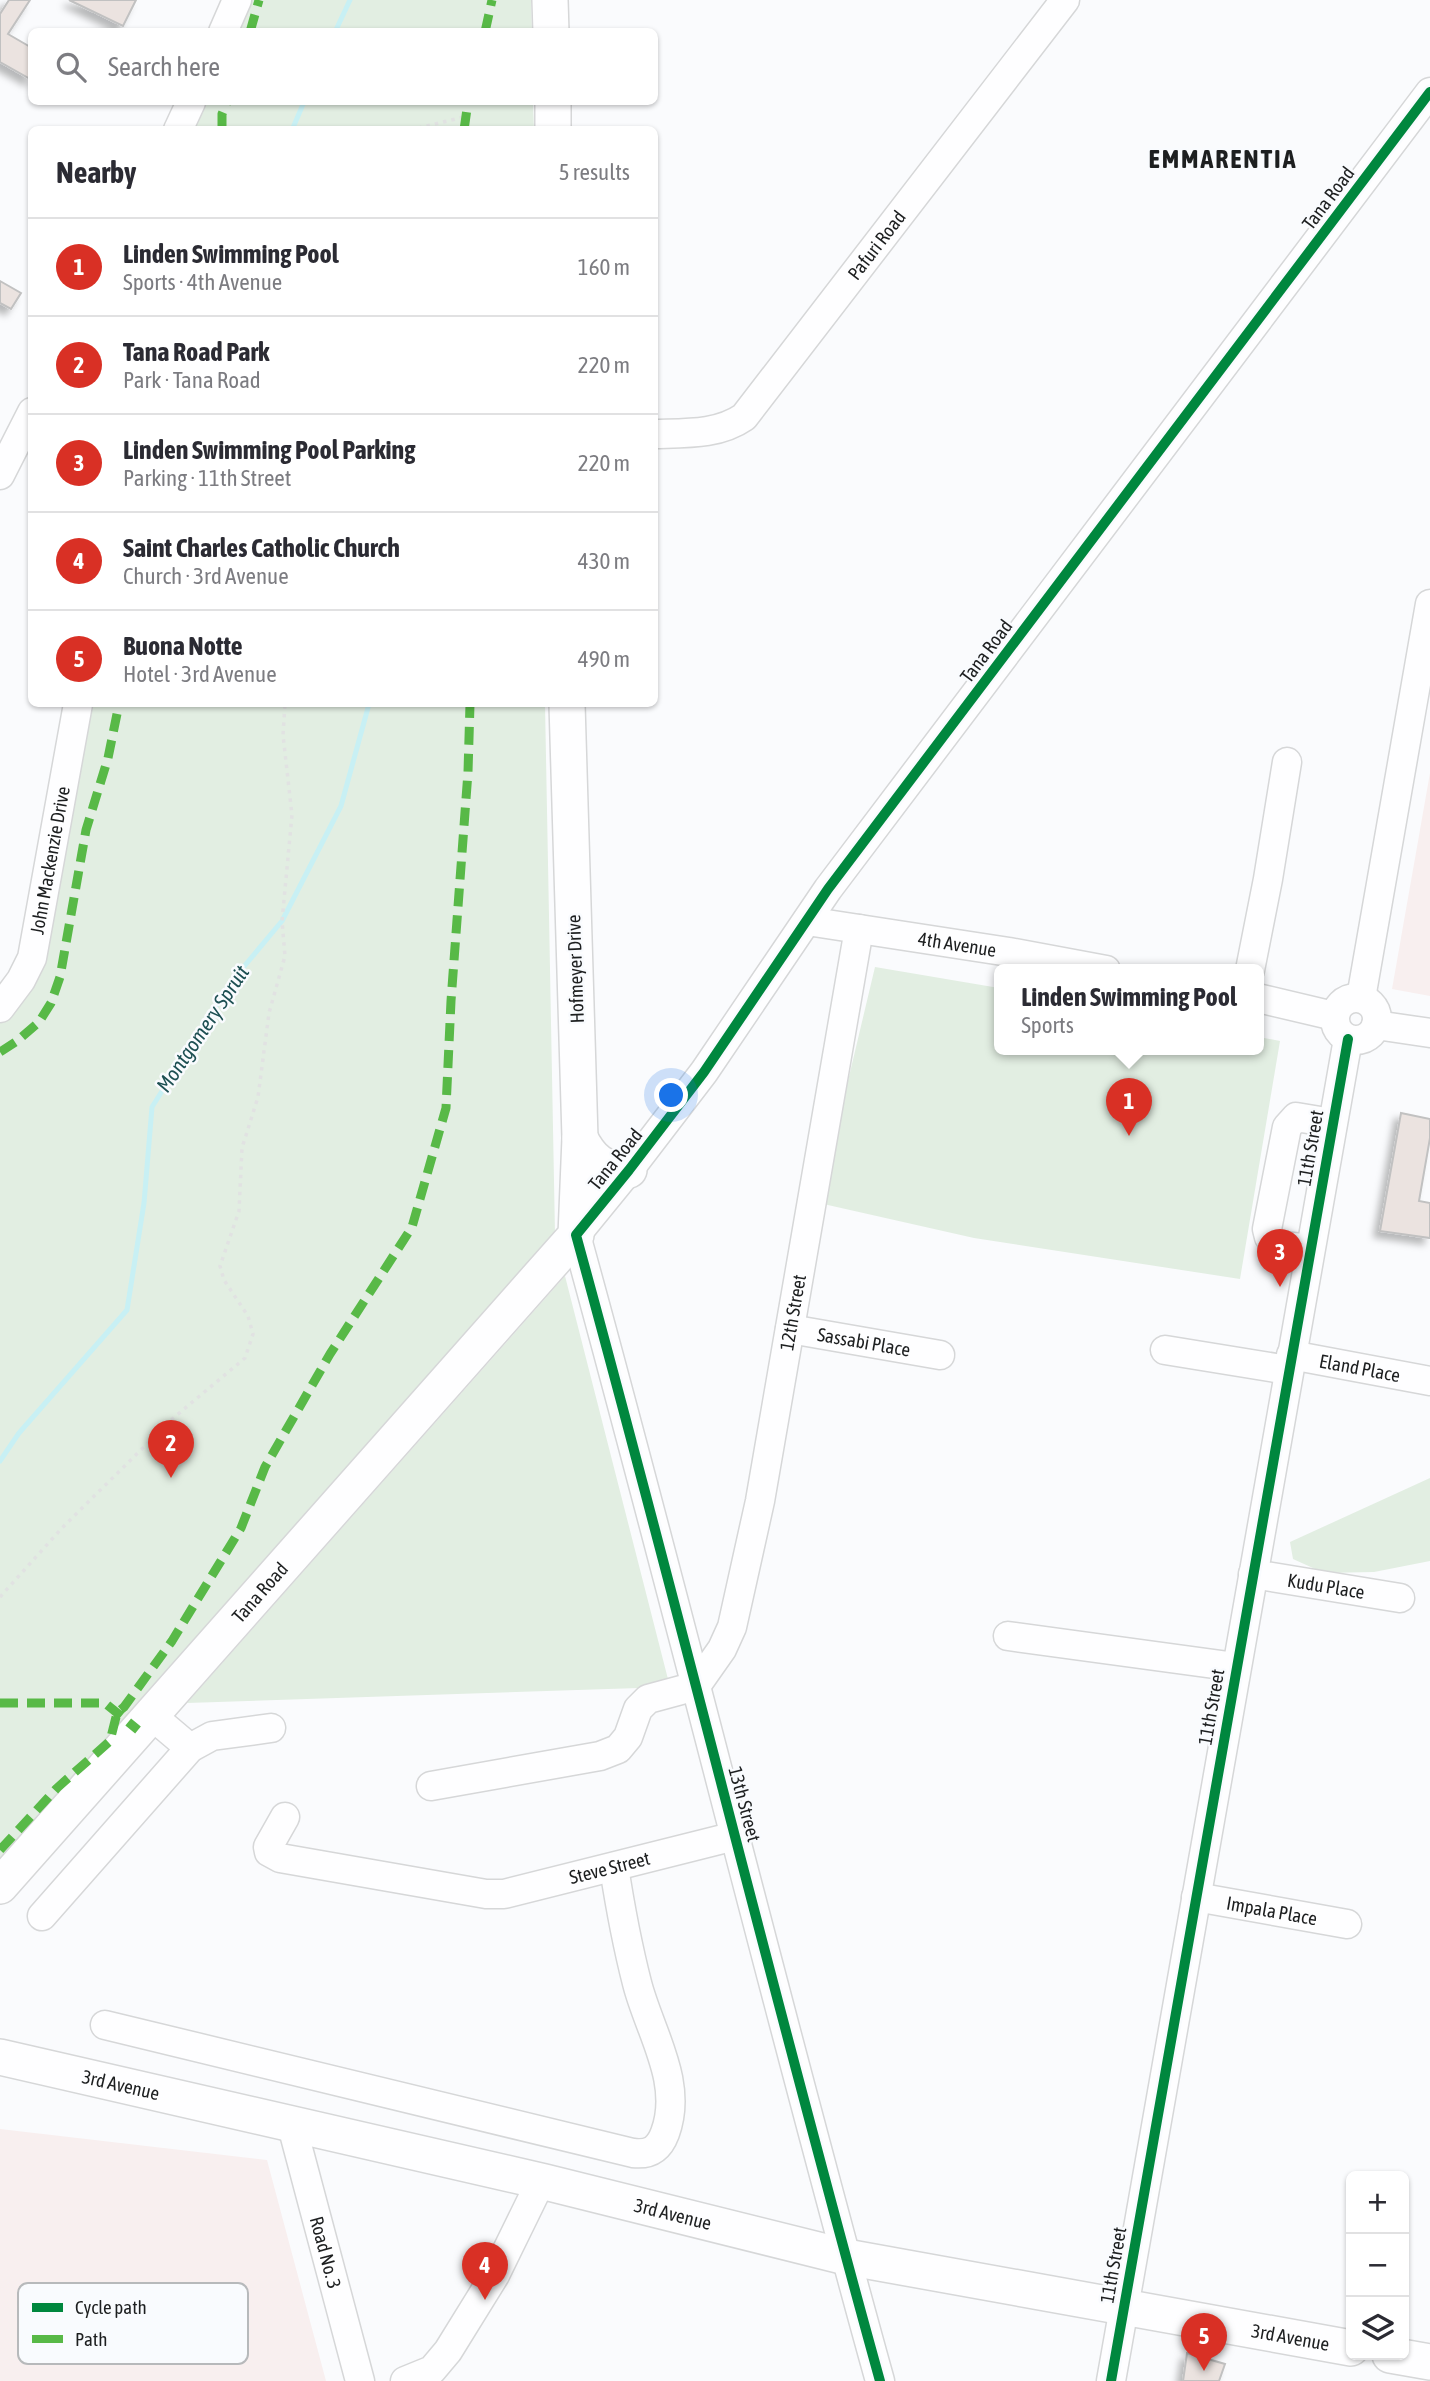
<!DOCTYPE html>
<meta charset="utf-8">
<style>
body{margin:0;font-family:"Asap Condensed",sans-serif;background:#f7f7f7;color:#2b2b33}
.controls{position:absolute;right:21px;bottom:21px;display:grid;overflow:hidden;border-radius:10px;box-shadow:0 2px 5px #0004}
.controls button{width:63px;height:63px;display:grid;place-items:center;padding:0;border:0;border-bottom:2px solid #e1e1e2;background:#fff;color:#2b2b33;font:35px sans-serif}
.you{position:absolute;left:672px;top:1096px;width:24px;height:24px;margin:-18px;border:5px solid #fff;border-radius:50%;background:#1a73e8;box-shadow:0 0 0 10px #1a73e833}
.badge{display:grid;place-items:center;width:46px;height:46px;border-radius:50%;background:#d93025;color:#fff;font-size:23px;font-weight:700}
.pin{position:absolute;translate:-50% -58px;filter:drop-shadow(0 2px 4px #0008)}
.pin::after{content:'';position:absolute;top:37px;width:24px;height:21px;background:inherit;clip-path:polygon(0 0,100% 0,50% 100%)}
.popup{position:absolute;left:994px;top:964px;width:270px;height:91px;box-sizing:border-box;display:grid;place-content:center;border-radius:10px;background:#fff;filter:drop-shadow(0 2px 5px #0005);font-size:23px;white-space:nowrap;color:#7c7c81}
.popup b{font-size:26px;color:#2b2b33}
.popup::after{content:'';position:absolute;left:50%;top:100%;margin-left:-14px;border:14px solid transparent;border-top-color:#fff}
.list{margin:0;padding:0;list-style:none}
h2{display:flex;justify-content:space-between;align-items:center;height:91px;margin:0;padding:0 28px;font-size:30px}
h2 small{font-size:23px;font-weight:400;color:#7c7c81}
.list li{display:grid;grid-template-columns:46px 1fr auto;gap:21px;align-items:center;box-sizing:border-box;height:98px;padding:0 28px;border-top:2px solid #e1e1e2}
.list b{display:block;font-size:26px;white-space:nowrap}
.list p{margin:0;font-size:23px;white-space:nowrap;color:#7c7c81}
.list em{font-size:23px;font-style:normal;color:#7c7c81}
.icon{flex:none;width:38px;height:38px;fill:none;stroke:currentColor;stroke-width:2;stroke-linecap:round;stroke-linejoin:round}
.map{position:relative;flex:none;width:1430px;height:2381px;overflow:hidden}
.search{position:absolute;background:#fff;box-shadow:0 2px 5px #0004;left:28px;top:28px;width:630px;height:77px;display:flex;align-items:center;gap:18px;box-sizing:border-box;padding:0 24px;border-radius:10px;color:#7c7c81;font-size:26px}
.panel{position:absolute;background:#fff;box-shadow:0 2px 5px #0004;left:28px;top:126px;width:630px;height:581px;border-radius:10px}
.map>svg:first-child{display:block}
</style>
<div class="map">
<svg width="1430" height="2381" viewBox="0 0 1430 2381">
<defs>
<filter id="shadow"><feDropShadow dx="-6" dy="6" stdDeviation="3.5" flood-color="#0004"/></filter>
</defs>
<rect width="100%" height="100%" fill="#fafbfd"/>
<path fill="#f8efef" d="M1430 773V996L1392 989Z
M0 2129 267 2160 326 2381H0Z"/>
<path fill="#e2eee2" d="M239 0H531L532 31 223 32Z
M186 102H533L534 129 171 130Z
M71 704H545L555 1234 0 1864V999L28 962Z
M875 967 999 988 1000 1050H1258L1259 1037 1280 1041 1240 1279 974 1238 819 1203Z
M565 1276 670 1687 187 1703Z
M1430 1478V1561L1374 1572 1324 1573 1293 1559 1290 1542Z"/>
<g fill="none" stroke-linecap="round" stroke-linejoin="round">
<path stroke="#c8f0f4" stroke-width="5" d="M335 32 350 0
M292 130 304 102
M0 1461 19 1433 127 1310 144 1203 152 1107 231 982 282 921 341 806 369 704"/>
</g>
<path fill="#ebe3e0" stroke="#c1c1c1" stroke-width="2" filter="url(#shadow)" d="M9 0H30L8 34 32 48V80L0 62V14Z
M69 0H136L123 26Z
M0 281 21 293 11 309 0 303Z
M1401 1113 1430 1119V1138L1419 1201 1430 1203V1238L1380 1231Z
M1187 2353 1225 2364 1219 2381H1183Z"/>
<g fill="none" stroke-linecap="round" stroke-linejoin="round">
<g stroke="#d6d7d8" stroke-width="31">
<g id="minor">
<path d="M223 32 237 0"/>
<path d="M178 130 191 102"/>
<path id="s1" d="M654 434C686 433 718 435 744 417L1065 0"/>
<path d="M0 475 32 412"/>
<path id="s2" d="M807 921 1009 952 1106 970"/>
<path d="M1250 970 1268 879 1287 762"/>
<circle cx="1356" cy="1019" r="21"/>
<path d="M1258 998 1334 1016"/>
<path d="M1361 998 1430 604"/>
<path id="s3" d="M0 1008 21 980 32 958 78 704"/>
<path d="M1376 1025 1430 1033"/>
<path d="M1310 1249 1275 1245 1269 1237 1267 1229 1287 1127 1296 1117 1332 1123"/>
<path id="s4" d="M790 1329 940 1355"/>
<path d="M1165 1350 1288 1370"/>
<path id="s5" d="M1291 1355 1430 1381"/>
<path id="s6" d="M1253 1574 1400 1598"/>
<path d="M1008 1636 1236 1667"/>
<path d="M151 1715 190 1748"/>
<path id="s7" d="M431 1786 600 1756 618 1749 628 1737 638 1709 648 1699 696 1686 722 1649 732 1627 760 1501 859 929"/>
<path id="s8" d="M285 1817 268 1847 269 1852 280 1858 486 1894H504L735 1836"/>
<path id="s9" d="M1196 1897 1347 1924"/>
<path d="M42 1916 190 1748 212 1736 271 1728"/>
<path d="M105 2025 633 2153C650 2155 659 2149 665 2133 684 2082 649 2031 637 1983 627 1944 620 1906 614 1867"/>
<path id="s10" d="M291 2122 360 2381"/>
<path d="M405 2381 432 2370 448 2351 495 2275 541 2181"/>
<path d="M880 2381C774 2000 681 1616 576 1235L629 1170 704 1072 828 889 1430 92"/>
<path d="M1111 2381 1348 1039"/>
</g>
</g>
<g stroke="#d6d7d8" stroke-width="38">
<g id="major">
<path d="M550 0 551 32"/>
<path d="M553 102V130"/>
<path d="M580 1138C591 1160 604 1171 629 1170"/>
<path id="s11" d="M0 1886 576 1235 580 1138 567 704"/>
<path id="s12" d="M0 2057 545 2182 846 2257 1351 2348"/>
<path d="M1390 2355 1430 2362"/>
</g>
</g>
<path stroke="#e1e2e2" stroke-width="3.5" stroke-dasharray="3.5 5" stroke-linecap="butt" d="M410 130 464 117
M0 1597 62 1528 171 1420 245 1358 253 1334 248 1316 224 1280 220 1266 239 1211 242 1148 258 1097 269 1013 285 956 282 921 292 815 283 735 285 704"/>
<use href="#minor" stroke="#fefeff" stroke-width="28"/>
<use href="#major" stroke="#fefeff" stroke-width="35"/>
<path stroke="#58b947" stroke-width="9" stroke-dasharray="18 9" stroke-linecap="butt" d="M250 32 259 0
M485 32 492 0
M222 130V114L227 102
M464 130 468 102
M0 1052 17 1041 39 1022 51 1003 60 977 86 830 108 758 119 704
M0 1703H105L138 1730
M0 1850 57 1788 110 1741 117 1713 124 1707 172 1641 241 1528 265 1467 330 1354 412 1227 446 1108 451 1001 468 772 470 704"/>
<g stroke="#f9fbfe" stroke-width="15">
<path id="cycleway" d="M880 2381C774 2000 681 1616 576 1235L629 1170 704 1072 828 889 1430 92
M1111 2381 1348 1039"/>
</g>
<use href="#cycleway" stroke="#00873e" stroke-width="10"/>
</g>
<g text-anchor="middle" stroke-width="5" stroke-linejoin="round" paint-order="stroke">
<g font-size="19" fill="#1d1f20" stroke="#f9fbfe">
<text transform="translate(1328 198) rotate(-53)" y="7">Tana Road</text>
<text dy="7" stroke="none"><textPath href="#s1" startOffset="310">Pafuri Road</textPath></text>
<text transform="translate(986 651) rotate(-53)" y="7">Tana Road</text>
<text dy="7" stroke="none"><textPath href="#s3" startOffset="159">John Mackenzie Drive</textPath></text>
<text dy="7" stroke="none"><textPath href="#s2" startOffset="152">4th Avenue</textPath></text>
<text transform="translate(575 969) rotate(-92)" y="7">Hofmeyer Drive</text>
<text transform="translate(1310 1148) rotate(-80)" y="7">11th Street</text>
<text transform="translate(615 1159) rotate(-51)" y="7">Tana Road</text>
<text dy="7" stroke="none"><textPath href="#s7" startOffset="690">12th Street</textPath></text>
<text dy="7" stroke="none"><textPath href="#s4" startOffset="75">Sassabi Place</textPath></text>
<text dy="7" stroke="none"><textPath href="#s5" startOffset="70">Eland Place</textPath></text>
<text dy="7" stroke="none"><textPath href="#s6" startOffset="74">Kudu Place</textPath></text>
<text dy="7" stroke="none"><textPath href="#s11" startOffset="392">Tana Road</textPath></text>
<text transform="translate(1211 1707) rotate(-80)" y="7">11th Street</text>
<text transform="translate(745 1804) rotate(75)" y="7">13th Street</text>
<text dy="7" stroke="none"><textPath href="#s8" startOffset="388">Steve Street</textPath></text>
<text dy="7" stroke="none"><textPath href="#s9" startOffset="77">Impala Place</textPath></text>
<text dy="7" stroke="none"><textPath href="#s12" startOffset="124">3rd Avenue</textPath></text>
<text dy="7" stroke="none"><textPath href="#s12" startOffset="691">3rd Avenue</textPath></text>
<text dy="7" stroke="none"><textPath href="#s10" startOffset="135">Road No. 3</textPath></text>
<text transform="translate(1113 2265) rotate(-80)" y="7">11th Street</text>
<text dy="7" stroke="none"><textPath href="#s12" startOffset="1321">3rd Avenue</textPath></text>
</g>
<g font-size="21" font-style="italic" fill="#1e5053" stroke="#f9fbfe">
<text transform="translate(203 1029) rotate(-56)" y="7">Montgomery Spruit</text>
</g>
<g font-size="26" font-weight="bold" letter-spacing="2" fill="#1d1f20" stroke="#f9fbfe">
<text x="1223" y="168">EMMARENTIA</text>
</g>
</g>
<rect x="18" y="2283" width="230" height="81" rx="10" fill="#f9fbfe" stroke="#b7b9bb" stroke-width="2"/>
<rect x="32" y="2303" width="31" height="9" fill="#00873e"/>
<rect x="32" y="2335" width="31" height="8" fill="#58b947"/>
<g font-size="19" fill="#1d1f20">
<text x="75" y="2314">Cycle path</text>
<text x="75" y="2346">Path</text>
</g>
</svg>
<div class="controls">
<button>+</button>
<button>−</button>
<button><svg class="icon" aria-label="layers" viewBox="0 0 24 24"><path d="M12 4l9 5-9 5-9-5zM3 14l9 5 9-5"/></svg></button>
</div>
<div class="you"></div>
<div class="pin badge" style="left:1129px;top:1136px">1</div>
<div class="popup"><b>Linden Swimming Pool</b>Sports</div>
<div class="pin badge" style="left:171px;top:1478px">2</div>
<div class="pin badge" style="left:1280px;top:1287px">3</div>
<div class="pin badge" style="left:485px;top:2300px">4</div>
<div class="pin badge" style="left:1204px;top:2371px">5</div>
<div class="search"><svg class="icon" aria-label="search" viewBox="0 0 24 24"><circle cx="10" cy="10" r="6"/><path d="M15 15l6 6"/></svg>Search here</div>
<section class="panel">
<h2>Nearby<small>5 results</small></h2>
<ul class="list">
<li><span class="badge">1</span><div><b>Linden Swimming Pool</b><p>Sports · 4th Avenue</p></div><em>160 m</em></li>
<li><span class="badge">2</span><div><b>Tana Road Park</b><p>Park · Tana Road</p></div><em>220 m</em></li>
<li><span class="badge">3</span><div><b>Linden Swimming Pool Parking</b><p>Parking · 11th Street</p></div><em>220 m</em></li>
<li><span class="badge">4</span><div><b>Saint Charles Catholic Church</b><p>Church · 3rd Avenue</p></div><em>430 m</em></li>
<li><span class="badge">5</span><div><b>Buona Notte</b><p>Hotel · 3rd Avenue</p></div><em>490 m</em></li>
</ul>
</section>
</div>
